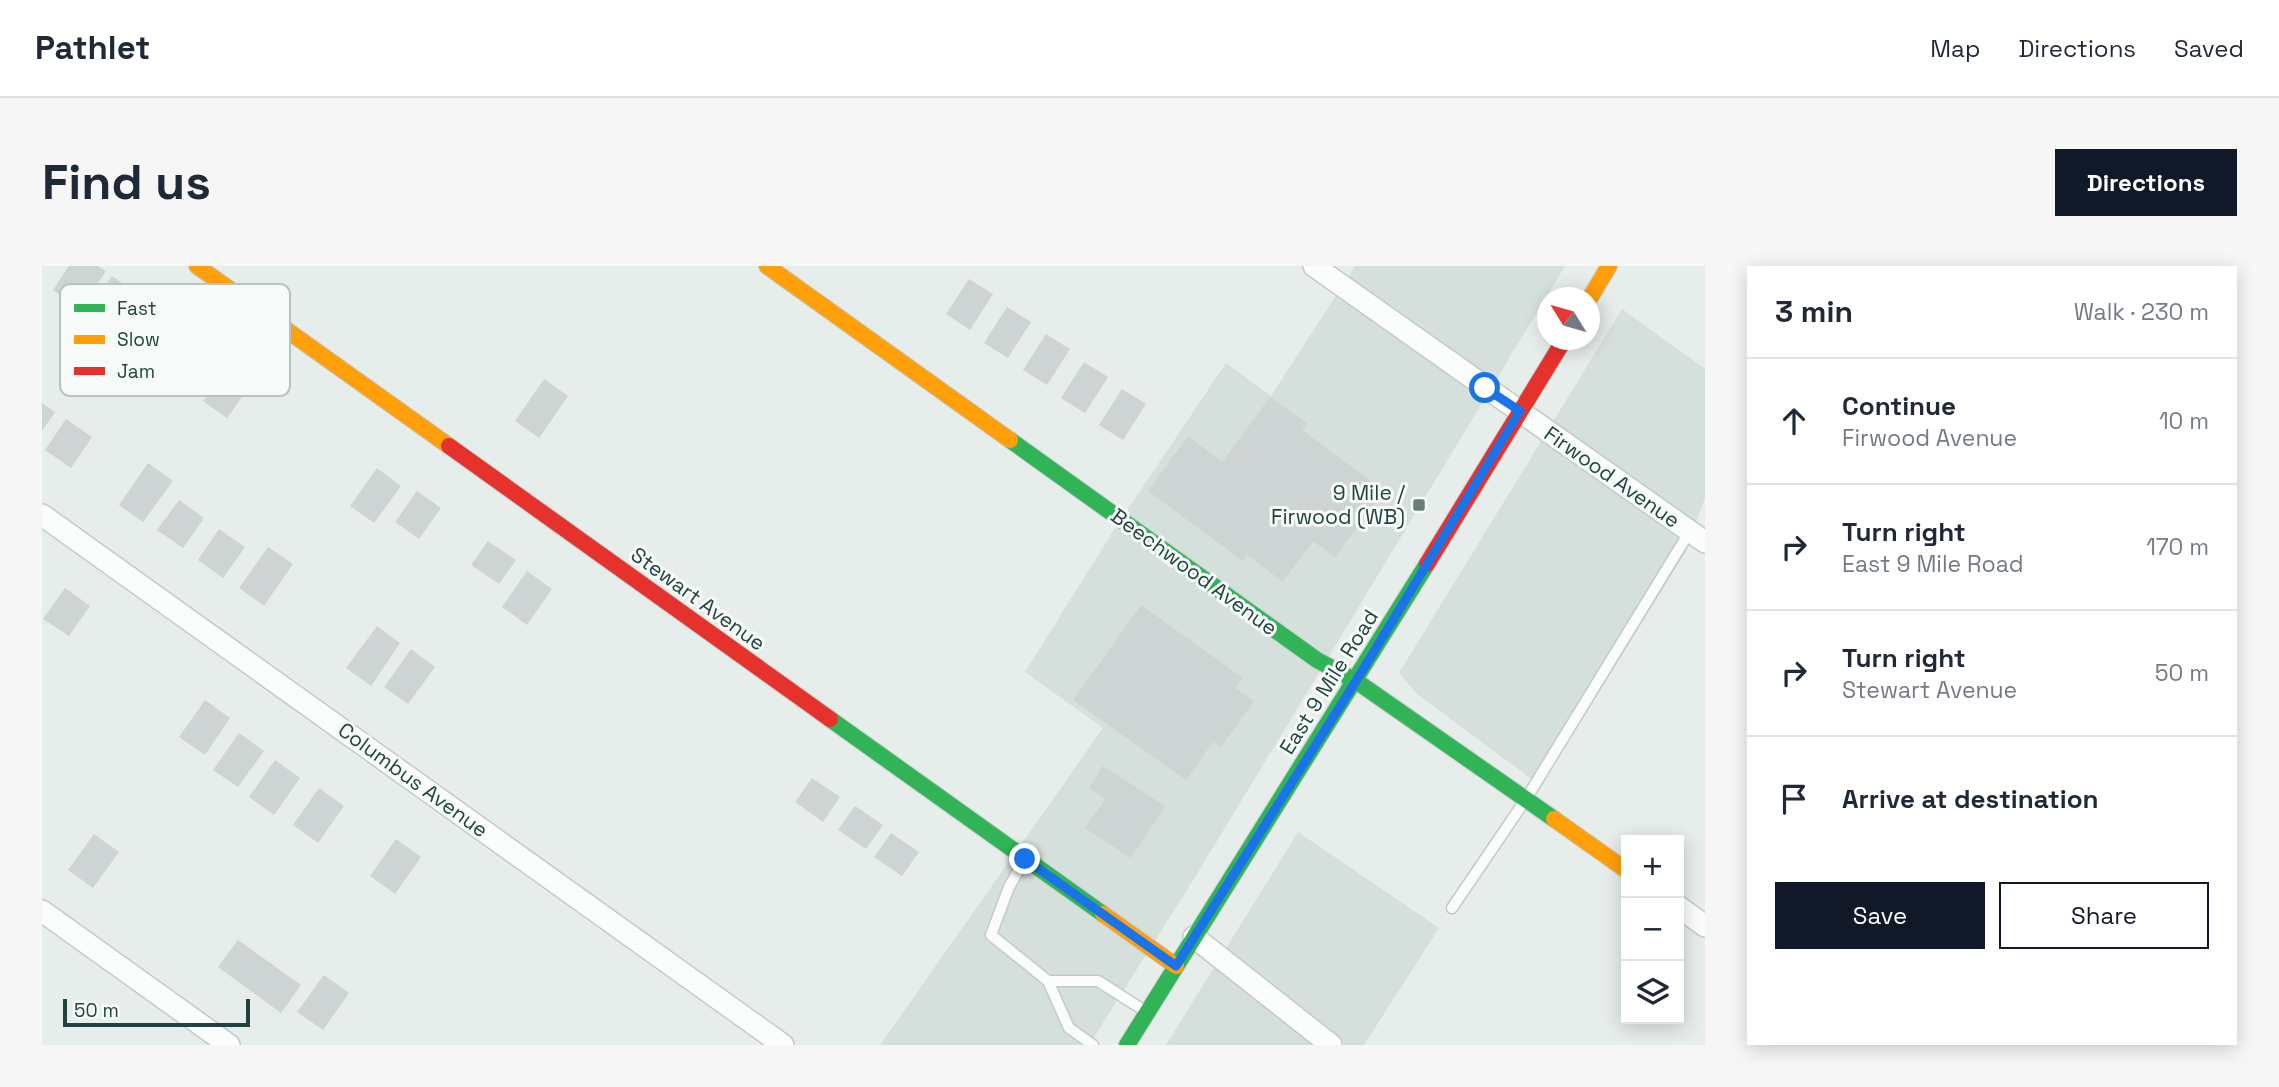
<!DOCTYPE html>
<meta charset="utf-8">
<style>
body{margin:0;font-family:"Space Grotesk",sans-serif;background:#f6f6f7;color:#1f2937}
.controls{position:absolute;right:21px;bottom:21px;display:grid;overflow:hidden;border-radius:0px;box-shadow:0 4px 18px #0003}
.controls button{width:63px;height:63px;display:grid;place-items:center;padding:0;border:0;border-bottom:2px solid #e0e1e3;background:#fff;color:#1f2937;font:35px sans-serif}
.compass{position:absolute;left:1495px;top:21px;width:63px;height:63px;border-radius:50%;background:#fff;box-shadow:0 4px 18px #0003;rotate:307deg}
.scale{position:absolute;left:21px;bottom:18px;width:187px;box-sizing:border-box;padding-left:7px;border:4px solid #22433f;border-top:0;font-size:19px;line-height:24px;white-space:nowrap;color:#22433f;-webkit-text-stroke:5px #f6fbf9;paint-order:stroke}
.stop{position:absolute;width:21px;height:21px;margin:-16px;border:5px solid #1a73e8;border-radius:50%;background:#fff}
.stop.end{background:#1a73e8;border-color:#fff;box-shadow:0 2px 7px #0008}
.list{margin:0;padding:0;list-style:none}
h2{display:flex;justify-content:space-between;align-items:center;height:91px;margin:0;padding:0 28px;font-size:30px}
h2 small{font-size:23px;font-weight:400;color:#747a83}
.list li{display:grid;grid-template-columns:46px 1fr auto;gap:21px;align-items:center;box-sizing:border-box;height:126px;padding:0 28px;border-top:2px solid #e0e1e3}
.list b{display:block;font-size:26px;white-space:nowrap}
.list p{margin:0;font-size:23px;white-space:nowrap;color:#747a83}
.list em{font-size:23px;font-style:normal;color:#747a83}
.actions{display:flex;gap:14px;padding:21px 28px}
.actions a{flex:1;padding:16px 0;border:2px solid #111827;border-radius:0px;text-align:center;font-size:24px;color:#111827}
.actions .main{background:#111827;color:#fff}
.icon{flex:none;width:38px;height:38px;fill:none;stroke:currentColor;stroke-width:2;stroke-linecap:round;stroke-linejoin:round}
.map{position:relative;flex:none;width:1663px;height:779px;overflow:hidden;border-radius:0px}
header{display:flex;align-items:center;gap:42px;box-sizing:border-box;height:98px;padding:0 35px;background:#fff;border-bottom:2px solid #e0e1e3}
header strong{font-size:33px}
nav{display:flex;gap:38px;margin-inline-start:auto;font-size:24px}
.intro{display:flex;align-items:center;justify-content:space-between;box-sizing:border-box;height:168px;padding:0 42px}
h1{margin:0;font-size:49px}
.button{padding:18px 32px;border-radius:0px;background:#111827;color:#fff;font-size:24px;font-weight:700}
main{display:flex;gap:42px;padding:0 42px}
aside{flex:1;background:#fff;border-radius:0px;box-shadow:0 4px 18px #0003}
.map>svg:first-child{display:block}
</style>
<header>
<strong>Pathlet</strong>
<nav><a>Map</a><a>Directions</a><a>Saved</a></nav>
</header>
<div class="intro"><h1>Find us</h1><a class="button">Directions</a></div>
<main>
<div class="map">
<svg width="1663" height="779" viewBox="0 0 1663 779">
<rect width="100%" height="100%" fill="#e7edeb"/>
<path fill="#d5dfdb" d="M1313 0H1523L1155 608 1047 779H838L1061 462 983 406 1070 267 1184 97 1229 130Z
M1580 43 1663 103V232L1643 287 1499 520 1375 428 1357 407Z
M1256 566 1397 662 1322 779H1124Z"/>
<path fill="#ced4d3" d="M27 0H56L64 5 38 43 11 24Z
M70 10 97 29 71 66 44 47Z
M927 13 951 28 928 64 904 48Z
M965 41 989 56 966 92 942 77Z
M1004 68 1028 83 1005 119 981 104Z
M191 93 215 110 185 152 161 135Z
M1042 96 1066 111 1043 147 1019 132Z
M502 113 526 130 497 172 473 155Z
M1080 123 1104 138 1081 174 1057 159Z
M1228 131 1265 157 1260 164 1342 225 1293 291 1271 275 1241 316 1205 289 1201 295 1106 225 1146 170 1180 196Z
M0 137 13 146 0 165Z
M24 153 50 171 29 202 3 184Z
M106 197 131 215 101 256 77 239Z
M335 202 359 220 332 257 308 240Z
M375 225 399 242 377 273 353 256Z
M137 234 162 252 141 282 115 264Z
M177 263 203 281 181 312 156 294Z
M446 275 474 294 457 318 429 299Z
M226 281 251 298 222 340 197 322Z
M485 305 510 323 485 359 460 341Z
M23 322 48 340 27 370 1 353Z
M1099 339 1201 412 1193 422 1212 435 1179 481 1171 476 1144 514 1031 434Z
M335 360 358 377 329 420 304 402Z
M369 383 393 401 366 438 342 421Z
M163 434 188 452 163 489 137 471Z
M197 467 222 485 196 521 171 504Z
M233 494 258 512 232 549 207 531Z
M1061 500 1123 540 1089 592 1043 562 1063 533 1047 522Z
M770 512 798 531 781 556 753 536Z
M277 522 302 540 276 577 251 559Z
M813 540 841 559 824 583 796 564Z
M849 567 877 586 860 610 832 591Z
M52 568 77 586 51 622 26 604Z
M354 573 379 591 353 628 328 610Z
M196 674 259 719 239 747 176 701Z
M282 709 307 727 281 764 255 746Z"/>
<g fill="none" stroke-linecap="round" stroke-linejoin="round">
<g stroke="#c4cac8" stroke-width="13">
<path id="lane" d="M982 595 967 621 949 669 1006 715
M1410 642 1484 533 1648 265
M1051 779 1027 762 1006 715H1056L1103 745"/>
</g>
<g stroke="#c4cac8" stroke-width="24">
<path id="street" d="M1272 0 1663 276
M0 249 741 779
M1637 641 1663 660
M0 645 187 779
M1152 671 1289 779"/>
</g>
<g stroke="#c2cbc9" stroke-width="18">
<path id="fast" d="M968 174 1275 394 1314 415 1512 553
M788 453 1061 648
M1085 779 1385 298"/>
</g>
<g stroke="#c2cbc9" stroke-width="18">
<path id="slow" d="M155 0 407 180
M725 0 968 174
M1548 32 1567 0
M1512 553 1584 604
M1061 648 1134 700"/>
</g>
<g stroke="#c2cbc9" stroke-width="18">
<path id="jam" d="M407 180 788 453
M1385 298 1522 74"/>
</g>
<use href="#lane" stroke="#fbfcfc" stroke-width="10"/>
<use href="#street" stroke="#fbfcfc" stroke-width="21"/>
<use href="#fast" stroke="#30b455" stroke-width="16"/>
<use href="#slow" stroke="#ff9f0a" stroke-width="16"/>
<use href="#jam" stroke="#e5322d" stroke-width="16"/>
</g>
<g fill="none" stroke-linecap="round" stroke-linejoin="round">
<path stroke="#1a73e8" stroke-width="9" d="M983 593 1134 700 1314 415 1478 145 1443 122"/>
</g>
<rect fill="#677e7b" stroke="#f6fbf9" stroke-width="2.5" x="1370" y="232" width="14" height="14" rx="3.5"/>
<g text-anchor="middle" stroke-width="6" stroke-linejoin="round" paint-order="stroke">
<g font-size="21" fill="#22433f" stroke="#f6fbf9">
<text transform="translate(1570 211) rotate(35)" y="7">Firwood Avenue</text>
<text transform="translate(1152 306) rotate(36)" y="7">Beechwood Avenue</text>
<text transform="translate(656 333) rotate(36)" y="7">Stewart Avenue</text>
<text transform="translate(1287 416) rotate(-58)" y="7">East 9 Mile Road</text>
<text transform="translate(371 514) rotate(36)" y="7">Columbus Avenue</text>
</g>
<g font-size="21" fill="#22433f" stroke="#f6fbf9" text-anchor="end">
<text x="1363" y="234">9 Mile /<tspan x="1363" dy="24">Firwood (WB)</tspan></text>
</g>
</g>
<rect x="18" y="18" width="230" height="112" rx="10" fill="#f6fbf9" stroke="#b6c4c1" stroke-width="2"/>
<rect x="32" y="38" width="31" height="8" fill="#30b455"/>
<rect x="32" y="69" width="31" height="9" fill="#ff9f0a"/>
<rect x="32" y="101" width="31" height="8" fill="#e5322d"/>
<g font-size="19" fill="#22433f">
<text x="75" y="49">Fast</text>
<text x="75" y="80">Slow</text>
<text x="75" y="112">Jam</text>
</g>
</svg>
<div class="controls">
<button>+</button>
<button>−</button>
<button><svg class="icon" aria-label="layers" viewBox="0 0 24 24"><path d="M12 4l9 5-9 5-9-5zM3 14l9 5 9-5"/></svg></button>
</div>
<svg class="compass" viewBox="-18 -18 36 36"><path d="M0-13l5 13h-10z" fill="#e53935"/><path d="M0 13l5-13h-10z" fill="#747a83"/></svg>
<div class="scale">50 m</div>
<div class="stop" style="left:1443px;top:122px"></div>
<div class="stop end" style="left:983px;top:593px"></div>
</div>
<aside>
<h2>3 min<small>Walk · 230 m</small></h2>
<ul class="list">
<li><svg class="icon" aria-label="ahead" viewBox="0 0 24 24"><path d="M12 20V5M6 11l6-6 6 6"/></svg><div><b>Continue</b><p>Firwood Avenue</p></div><em>10 m</em></li>
<li><svg class="icon" aria-label="right" viewBox="0 0 24 24"><path d="M7 20v-9h11M14 6l5 5-5 5"/></svg><div><b>Turn right</b><p>East 9 Mile Road</p></div><em>170 m</em></li>
<li><svg class="icon" aria-label="right" viewBox="0 0 24 24"><path d="M7 20v-9h11M14 6l5 5-5 5"/></svg><div><b>Turn right</b><p>Stewart Avenue</p></div><em>50 m</em></li>
<li><svg class="icon" aria-label="arrive" viewBox="0 0 24 24"><path d="M6 21V4h12l-3 4 3 4H6"/></svg><div><b>Arrive at destination</b></div></li>
</ul>
<div class="actions"><a class="main">Save</a><a>Share</a></div>
</aside>
</main>
